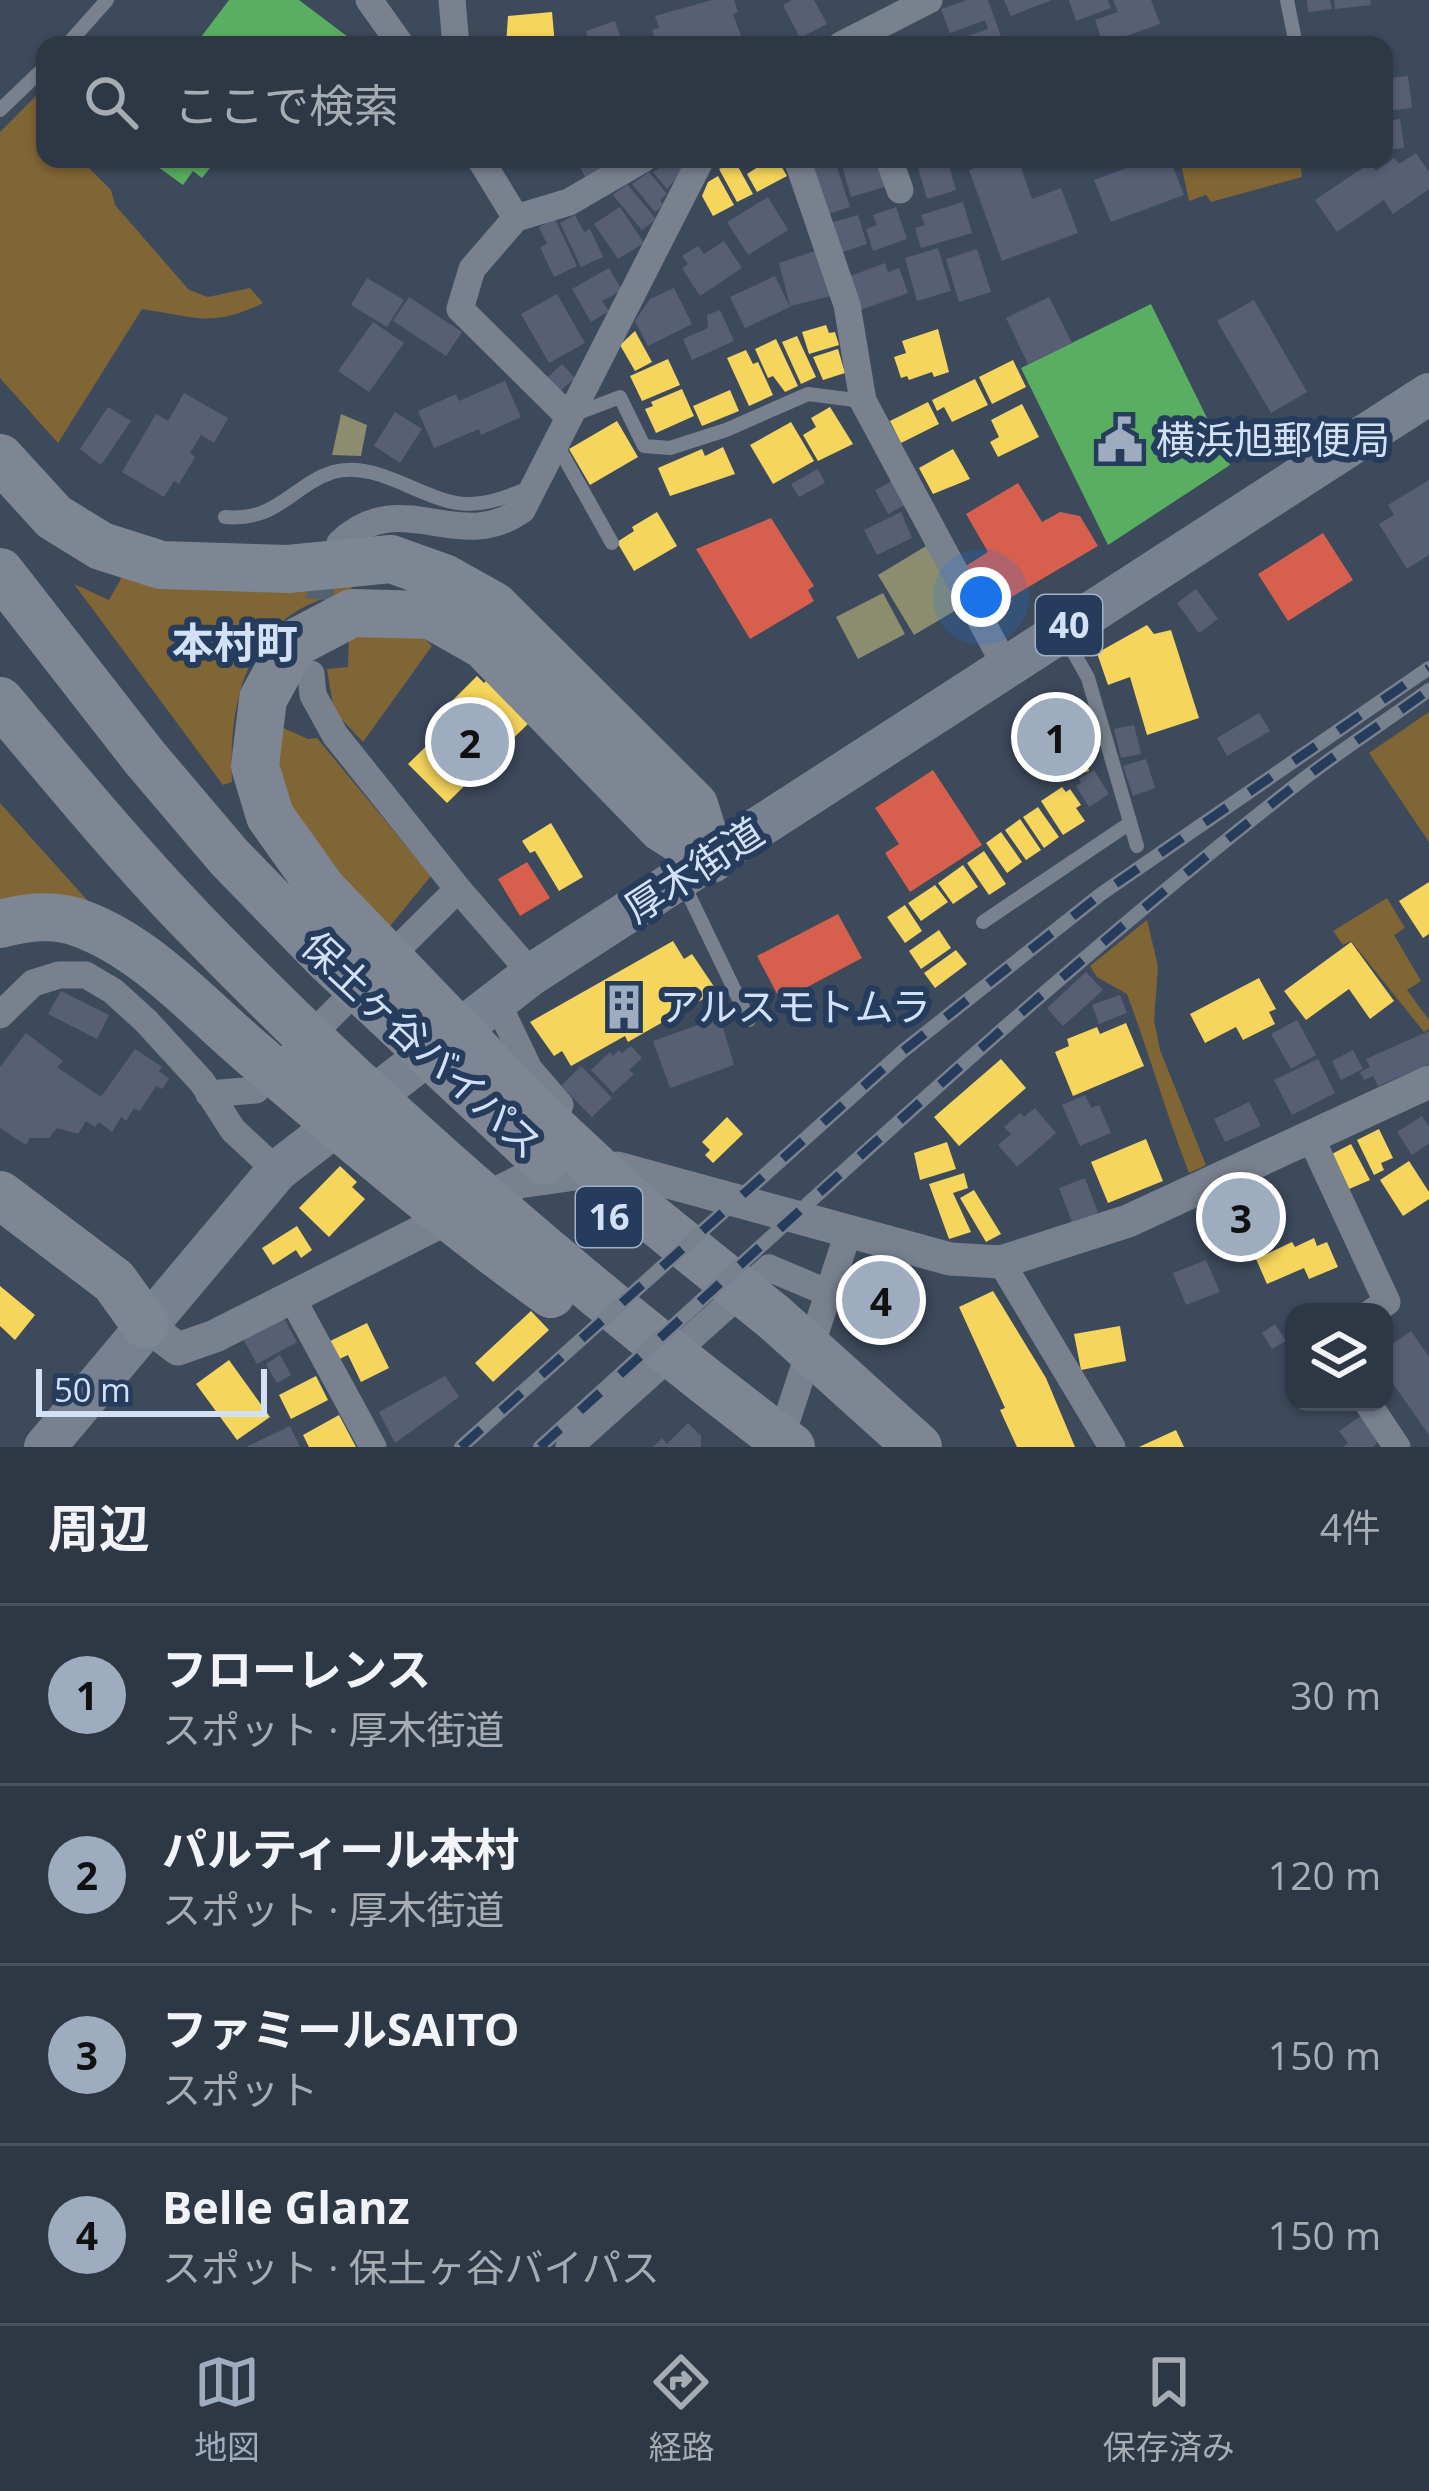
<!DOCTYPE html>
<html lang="ja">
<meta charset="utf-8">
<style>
body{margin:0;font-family:"Open Sans","Noto Sans JP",sans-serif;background:#363f4c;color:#f1f3f6}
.controls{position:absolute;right:36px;bottom:36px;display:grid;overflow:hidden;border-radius:24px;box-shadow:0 3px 9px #0004}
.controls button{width:108px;height:108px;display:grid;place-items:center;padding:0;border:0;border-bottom:3px solid #49525e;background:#2e3845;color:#f1f3f6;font:60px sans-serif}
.scale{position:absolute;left:36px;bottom:30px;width:231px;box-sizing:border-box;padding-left:12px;border:6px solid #d3e1f6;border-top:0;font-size:33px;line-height:42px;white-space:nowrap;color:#d3e1f6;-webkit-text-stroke:9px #263c5d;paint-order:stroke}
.you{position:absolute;left:981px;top:597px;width:42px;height:42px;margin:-30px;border:9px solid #fff;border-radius:50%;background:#1a73e8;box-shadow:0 0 0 18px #1a73e833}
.badge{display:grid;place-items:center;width:78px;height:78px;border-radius:50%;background:#9eacc0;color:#111;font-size:39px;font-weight:700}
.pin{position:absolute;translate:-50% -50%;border:6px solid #fff;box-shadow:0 3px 12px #0006}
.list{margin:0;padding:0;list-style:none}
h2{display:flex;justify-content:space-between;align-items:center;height:156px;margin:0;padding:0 48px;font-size:51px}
h2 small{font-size:39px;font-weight:400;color:#a7acb3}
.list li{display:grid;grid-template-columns:78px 1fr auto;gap:36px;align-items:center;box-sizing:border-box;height:180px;padding:0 48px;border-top:3px solid #49525e}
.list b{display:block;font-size:45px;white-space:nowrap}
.list p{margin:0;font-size:39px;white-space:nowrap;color:#a7acb3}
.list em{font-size:39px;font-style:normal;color:#a7acb3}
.icon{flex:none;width:66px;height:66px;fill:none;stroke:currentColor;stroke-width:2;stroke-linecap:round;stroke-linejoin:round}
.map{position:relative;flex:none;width:1429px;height:1447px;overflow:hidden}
.search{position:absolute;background:#2e3845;box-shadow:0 3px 9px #0004;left:36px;right:36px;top:36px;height:132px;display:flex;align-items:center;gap:30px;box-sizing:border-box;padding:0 42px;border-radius:24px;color:#a7acb3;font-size:45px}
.sheet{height:876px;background:#2e3845}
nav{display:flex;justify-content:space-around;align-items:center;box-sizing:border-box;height:168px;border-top:3px solid #49525e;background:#2e3845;font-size:33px;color:#a7acb3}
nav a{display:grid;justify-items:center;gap:6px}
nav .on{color:#9eacc0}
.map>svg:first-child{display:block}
</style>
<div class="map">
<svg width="1429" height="1447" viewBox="0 0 1429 1447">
<rect width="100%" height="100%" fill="#3d4a5c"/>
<path fill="#806535" d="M45 87V159H80L111 190 115 205 189 290 208 297 250 288 263 303C212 328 195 317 142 309L58 443 0 378V132Z
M1180 159H1300L1302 177 1211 202 1206 195 1189 201Z
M123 575C206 600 266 587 350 578L352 592C252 607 228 691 232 782L223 785 74 584 109 600Z
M419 633 432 646 363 742 334 711 327 669 348 667 349 635Z
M1429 712V842L1369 753Z
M268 721 308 739 317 738 431 876 390 926 330 867 278 790Z
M0 803 96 910C63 900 34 889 0 900Z
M1387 898 1405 928 1394 935 1421 981 1407 990 1429 1020V1029L1424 1032 1351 941 1343 945 1333 931Z
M1147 920 1158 966 1154 1020 1160 1050 1206 1165 1189 1173C1166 1113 1149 1053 1127 994L1097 977 1090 966Z"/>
<path fill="#f6d55c" d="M552 12 555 45H506L508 16Z
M770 159H777L787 176 757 192 747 174Z
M735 161 753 194 737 202 719 169Z
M718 176 734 205 713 216 702 196 708 182Z
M826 325 829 333 835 332 839 345 809 354 802 332Z
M938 329 949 372 934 377 932 372 909 380 907 376 901 378 894 357 906 353 902 341Z
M635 331 652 362 635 371 620 345Z
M797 336 816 377 801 384 782 342Z
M776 339 798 386 785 392 773 376 768 378 755 349Z
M838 349 845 373 823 380 813 357Z
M746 350 753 364 758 362 773 395 749 406 727 358Z
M668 359 680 385 642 401 630 376Z
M1013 360 1026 387 992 404 979 377Z
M975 379 988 405 952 422 944 407 937 411 932 400Z
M682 389 694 416 656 433 645 409 653 406 651 402Z
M730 390 739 411 702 426 693 406Z
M928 402 939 424 901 443 890 421Z
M1022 404 1039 437 998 457 990 442 999 437 991 420Z
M830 407 853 444 818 461 803 435 816 427 811 418Z
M617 421 638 457 590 485 569 449Z
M791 422 814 461 773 484 750 445Z
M723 447 735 474 670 496 658 468 702 449 705 456Z
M953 449 970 479 933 494 919 468Z
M657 512 677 546 634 571 617 542 634 531 632 527Z
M1147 625 1154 634 1171 630 1199 718 1147 735 1130 677 1108 685 1097 653Z
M477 676 484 683 489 678 532 720 447 803 408 764 457 716 447 706Z
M1067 703 1077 749 1082 747 1089 771 1054 782 1032 714Z
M1062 787 1066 792 1070 789 1081 805 1076 808 1085 821 1063 835 1041 801Z
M1038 807 1059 837 1044 848 1023 817Z
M1020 819 1041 850 1026 860 1005 830Z
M551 823 583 877 559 891 535 851 530 853 522 841Z
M1001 832 1022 862 1007 873 986 843Z
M984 851 1006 884 989 895 967 863Z
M963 865 978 887 953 904 938 883Z
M1429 882V934L1423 938 1399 901Z
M935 885 948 902 921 921 908 903Z
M905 905 922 931 905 943 887 917Z
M939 930 951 948 921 969 909 951Z
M673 941 684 959 692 954 717 991 628 1042 625 1036 571 1066 562 1051 554 1056 530 1022Z
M1351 942 1394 1001 1370 1019 1349 989 1306 1020 1284 991Z
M956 950 967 964 935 988 924 973Z
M1259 978 1276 1009 1269 1012 1275 1024 1243 1040 1236 1027 1205 1043 1190 1014Z
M1126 1023 1144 1066 1073 1096 1055 1052 1069 1046 1067 1039 1097 1027 1100 1034Z
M1001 1059 1026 1088 959 1146 934 1117Z
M727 1117 743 1134 713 1163 705 1155 710 1150 702 1142Z
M1379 1129 1393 1158 1381 1163 1384 1170 1374 1175 1357 1140Z
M1146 1139 1163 1181 1108 1203 1091 1162Z
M947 1142 956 1169 920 1180 914 1153Z
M1351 1144 1370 1180 1349 1189 1332 1154Z
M1409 1161 1429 1192V1199L1403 1216 1380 1180Z
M340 1166 357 1182 352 1187 365 1199 329 1237 299 1208Z
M964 1173 968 1188 953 1193 971 1232 949 1239 929 1184Z
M1264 1186 1280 1219 1218 1248 1202 1214Z
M974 1190 1001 1234 986 1242 960 1198Z
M297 1226 312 1250 301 1258 296 1250 273 1265 262 1248Z
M1314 1238 1317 1246 1327 1242 1338 1267 1309 1279 1304 1268 1267 1284 1256 1259 1292 1242 1295 1247Z
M872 1262 876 1265 879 1262 919 1293 883 1339 843 1307 861 1285 856 1281Z
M0 1286 35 1315 15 1340 0 1326Z
M993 1291 1046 1378 1075 1447H1017L1000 1410 1005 1408 959 1307Z
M531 1311 549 1330 493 1382 475 1363Z
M367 1323 389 1368 361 1382 348 1355 331 1363 322 1345Z
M1120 1326 1126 1361 1081 1370 1074 1334Z
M229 1360 270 1417 237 1440 196 1384Z
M316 1376 328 1400 291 1419 279 1395Z
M339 1415 356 1447H309L303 1435Z
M1176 1430 1184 1447H1139Z"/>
<path fill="#d6604d" d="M1018 483 1042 522 1060 512 1080 516 1098 546 986 612 961 569 988 552 966 514Z
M771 518 814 586 808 590 814 601 750 639 696 549Z
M1323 533 1353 580 1288 621 1258 574Z
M933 770 982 845 910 892 885 853 899 844 875 808Z
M527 862 550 898 520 916 498 879Z
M838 914 862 958 781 1001 757 956Z"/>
<path fill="#5aae61" d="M229 0H299L348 37 342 45H195Z
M147 159H217L202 178 193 171 183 185Z
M1151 304 1230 465 1108 545 1021 368Z"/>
<path fill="#8c8c6e" d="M341 414 367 425 361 456 332 455Z
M926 546 963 606 914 635 878 575Z
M883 593 905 634 858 659 836 617Z"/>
<path fill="#585f75" d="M712 0H734L738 12 733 14 743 41 732 45H657L652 30 659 28 655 16Z
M792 0H814L827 24 800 38 783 5Z
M967 0H988L1004 45H954L953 41 988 29 985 20 950 33 941 9Z
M1004 0H1052L1011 16Z
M1069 0H1108L1111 8 1076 21Z
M1113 0H1151L1160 24 1103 44 1095 20 1118 12Z
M1307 0H1330L1332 9 1308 12Z
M1334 0H1370L1371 5 1335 9Z
M615 21 622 42 590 45 586 31Z
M1408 76 1412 108 1384 111V79Z
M1400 119 1404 148 1384 150V121Z
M1416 153 1429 172V189L1393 214 1384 200 1337 232 1315 200 1370 163 1376 171 1394 158 1399 164Z
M576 159H627L587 181Z
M675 159H687L682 163 686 167 667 189 653 172Z
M840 159H880L888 186 851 197Z
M932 159H947L956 190 927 199 917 164Z
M999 159H1018L1032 199 1061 188 1078 233 1002 261 969 170Z
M1150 159H1170L1184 195 1111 222 1094 180Z
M835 161 850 207 828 214 814 168Z
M649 172 667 194 660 200 663 205 655 212 632 184Z
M627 184 656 219 642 230 613 195Z
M768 197 788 230 748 255 727 222Z
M963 202 972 233 921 248 915 228 925 225 921 215Z
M620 207 644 243 618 259 594 224Z
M896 207 907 239 873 251 866 229 877 225 873 215Z
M575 215 584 232 590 229 603 257 581 267 560 223Z
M858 215 867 244 840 253 830 223Z
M555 219 577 266 554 277 540 247 547 244 539 227Z
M724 241 742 268 700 296 682 268 688 264 682 256 698 246 704 254Z
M938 248 951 291 917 301 905 258Z
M977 249 991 292 959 302 946 259Z
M818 250 831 296 790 306 779 263Z
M885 263 888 272 899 268 908 293 860 310 848 277Z
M609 268 622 290 602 301 609 311 591 322 572 289Z
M775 276 790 307 745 328 730 297Z
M367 278 404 300 387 327 351 305Z
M674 288 692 324 648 346 635 321 650 299Z
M557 294 585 343 549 363 521 314Z
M409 297 462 332 446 356 393 321Z
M1049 297 1072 343 1028 364 1006 318Z
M1254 300 1307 392 1271 413 1217 321Z
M720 310 734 341 692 360 683 339 708 328 707 315Z
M373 322 404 343 369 392 338 371Z
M562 364 575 378 560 391 547 378Z
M505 381 521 417 481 435 479 429 434 448 418 411 456 394 459 401Z
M184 393 228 418 214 443 201 435 190 453 195 457 179 484 174 481 164 497 122 472 156 414 168 421Z
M108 407 131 421 101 465 80 449Z
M395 412 422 429 400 463 374 446Z
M818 469 825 483 799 497 791 484Z
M1429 480V555L1407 569 1379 524 1394 515 1388 505Z
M892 481 905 505 888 514 875 490Z
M901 512 912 538 877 555 864 530Z
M1196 589 1218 619 1199 633 1177 603Z
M1259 713 1270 731 1227 756 1217 738Z
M1134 725 1141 754 1121 758 1114 729Z
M1146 759 1155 788 1133 796 1123 766Z
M1094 770 1109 794 1089 807 1076 786 1081 783 1079 779Z
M1086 972 1103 990 1063 1026 1047 1008Z
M61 991 109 1015 97 1039 48 1014Z
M1120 995 1127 1013 1099 1024 1092 1005Z
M720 1017 734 1065 670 1088 653 1041Z
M1297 1020 1316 1055 1291 1069 1271 1034Z
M1429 1031V1064L1378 1086 1373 1076 1364 1080 1360 1072 1370 1067 1366 1059Z
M26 1033 63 1061 57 1067 101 1097 135 1049 162 1067 159 1071 169 1079 162 1089 156 1086 140 1111 134 1108 126 1121 121 1117 112 1132 99 1122 95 1127 86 1121 78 1134 57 1128 49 1138H30L26 1145 0 1128V1067Z
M631 1046 642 1058 629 1070 634 1074 613 1093 591 1070 610 1052 613 1056 619 1050 622 1053Z
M1353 1050 1363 1069 1341 1080 1332 1061Z
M1318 1059 1335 1093 1292 1115 1274 1080Z
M581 1066 612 1098 592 1117 561 1086Z
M1085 1095 1091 1108 1099 1105 1111 1133 1080 1146 1062 1105Z
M1249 1102 1261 1126 1225 1142 1214 1119Z
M1035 1108 1056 1133 1017 1167 998 1145 1011 1134 1004 1127 1020 1113 1024 1117Z
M1422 1116 1429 1127V1143L1412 1155 1397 1132Z
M1085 1178 1098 1213 1072 1222 1059 1188Z
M1206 1260 1220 1292 1186 1305 1173 1273Z
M281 1313 297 1342 257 1364 241 1335Z
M1275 1324 1286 1341 1272 1349 1262 1333Z
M1411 1331 1429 1357V1435L1384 1371V1350Z
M280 1355 291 1375 277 1383 266 1364Z
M445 1376 459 1397 395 1443 379 1412Z
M1361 1416 1378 1441 1373 1447H1343L1348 1443 1339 1431Z
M688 1423 701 1436V1447H653L662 1438 667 1444Z
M290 1426 300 1447H246Z"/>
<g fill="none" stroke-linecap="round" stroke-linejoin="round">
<path stroke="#546173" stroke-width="27" stroke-dasharray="27 14" stroke-linecap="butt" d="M315 640 321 585 332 555"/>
<path stroke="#79818f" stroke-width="14" d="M1287 0 1296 45
M67 45 107 0
M0 110 45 67
M573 415 620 397 644 446 670 448 726 430 808 394 863 401
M556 443 612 543
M225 517C278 522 292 485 333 472 377 459 425 503 467 504 490 504 509 496 529 488
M1065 637 1088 678 1137 846
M683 883 749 1020
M983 922 1130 823"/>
<path stroke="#79818f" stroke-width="27" d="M369 0 401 45
M452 0 456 45
M841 45 929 0
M480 159 516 218
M797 159 847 305 863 401 1005 665
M889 159 900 190
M568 416 460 309 472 269 516 218 569 202 643 159
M340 543C402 484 457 556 522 510L701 159
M311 674 313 695 335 735 458 889 532 974
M497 1002 529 1069 560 1105
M0 1015 33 983 59 975H86L113 991 146 1021 202 1082 233 1130 277 1171
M209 1094 256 1090 458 889
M1311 1138 1387 1302 1372 1312
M1001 1262 1112 1447
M291 1296 373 1447
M1367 1402 1397 1447
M569 1447 769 1268 826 1292
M778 1447 848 1233"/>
<path stroke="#79818f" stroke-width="33" d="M145 1324 178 1349 215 1336 519 1182 617 1168 950 1259 1001 1262 1128 1221 1429 1082"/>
<path stroke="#78818f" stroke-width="42" d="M45 1447 277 1171 532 974 1429 394"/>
<path stroke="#7e8693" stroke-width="48" d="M0 458 54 517 101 546 161 565 288 569 391 559 444 578 494 606 694 805 711 859
M0 572 145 758 229 857 328 959 544 1161
M0 701C62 775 124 850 191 920 376 1112 579 1286 791 1447
M711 859 662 828 484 645 431 615 352 613 293 644 263 699 255 766 270 816 322 889 534 1110 640 1209 775 1318 918 1447
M0 924C27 917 55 913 82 924 149 949 202 1011 257 1057 352 1138 449 1221 551 1294
M0 1195 114 1281 145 1324"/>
<g stroke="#78818e" stroke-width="14">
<path id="rail" d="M461 1447 903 1051 1101 894 1429 668
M540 1447C786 1225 1027 996 1288 791 1333 755 1382 724 1429 690"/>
</g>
<use href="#rail" stroke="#263c5d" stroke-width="9" stroke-dasharray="27" stroke-linecap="butt"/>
</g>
<defs>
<g id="civic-bare" transform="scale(3.6)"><path d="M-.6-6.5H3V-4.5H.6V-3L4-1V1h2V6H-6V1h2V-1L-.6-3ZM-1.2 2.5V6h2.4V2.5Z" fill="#9eacc0" stroke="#263c5d" stroke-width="2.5" paint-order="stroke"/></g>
<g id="building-bare" transform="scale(3.6)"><path d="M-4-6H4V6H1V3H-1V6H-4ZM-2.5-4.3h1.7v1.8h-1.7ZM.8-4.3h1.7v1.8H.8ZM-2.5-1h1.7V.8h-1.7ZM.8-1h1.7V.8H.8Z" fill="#9eacc0" stroke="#263c5d" stroke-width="2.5" paint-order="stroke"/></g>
</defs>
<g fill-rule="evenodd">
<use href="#civic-bare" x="1120" y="440"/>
<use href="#building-bare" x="624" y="1007"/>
</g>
<g text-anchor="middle" stroke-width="12" stroke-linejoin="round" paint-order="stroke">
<g fill="#263c5d" stroke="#9fb0c8" stroke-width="3">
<rect x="1036" y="595" width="66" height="60" rx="9"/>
<rect x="576" y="1187" width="66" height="60" rx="9"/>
</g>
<g font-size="36" font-weight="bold" fill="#d3e1f6">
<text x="1069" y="638">40</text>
<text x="609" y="1230">16</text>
</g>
<g font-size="39" fill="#d3e1f6" stroke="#263c5d" text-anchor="start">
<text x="1156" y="454">横浜旭郵便局</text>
<text x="660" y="1021">アルスモトムラ</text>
</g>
<g font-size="39" fill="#d3e1f6" stroke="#263c5d">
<text transform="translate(694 870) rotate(-33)" y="14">厚木街道</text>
<text transform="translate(422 1045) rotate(43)" y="14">保土ヶ谷バイパス</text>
</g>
<g font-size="42" font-weight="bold" fill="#d3e1f6" stroke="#263c5d">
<text x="235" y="658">本村町</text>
</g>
</g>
</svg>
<div class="controls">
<button><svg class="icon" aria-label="layers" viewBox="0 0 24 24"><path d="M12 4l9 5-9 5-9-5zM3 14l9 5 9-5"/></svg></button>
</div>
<div class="scale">50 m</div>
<div class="you"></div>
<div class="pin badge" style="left:1056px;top:737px">1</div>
<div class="pin badge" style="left:470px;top:742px">2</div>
<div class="pin badge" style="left:1241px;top:1217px">3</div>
<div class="pin badge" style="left:881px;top:1300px">4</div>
<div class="search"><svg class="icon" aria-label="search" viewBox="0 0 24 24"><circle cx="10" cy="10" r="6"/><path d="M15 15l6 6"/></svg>ここで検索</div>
</div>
<section class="sheet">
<h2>周辺<small>4件</small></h2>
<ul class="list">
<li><span class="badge">1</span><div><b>フローレンス</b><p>スポット · 厚木街道</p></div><em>30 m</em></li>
<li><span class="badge">2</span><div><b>パルティール本村</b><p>スポット · 厚木街道</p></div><em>120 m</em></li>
<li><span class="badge">3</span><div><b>ファミールSAITO</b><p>スポット</p></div><em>150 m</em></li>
<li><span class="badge">4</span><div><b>Belle Glanz</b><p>スポット · 保土ヶ谷バイパス</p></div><em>150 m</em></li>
</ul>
</section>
<nav>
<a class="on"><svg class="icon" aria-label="map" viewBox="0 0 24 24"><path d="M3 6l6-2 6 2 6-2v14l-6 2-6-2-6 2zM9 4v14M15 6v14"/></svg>地図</a>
<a><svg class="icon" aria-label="directions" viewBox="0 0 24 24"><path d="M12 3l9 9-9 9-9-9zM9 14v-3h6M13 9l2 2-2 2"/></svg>経路</a>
<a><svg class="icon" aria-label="saved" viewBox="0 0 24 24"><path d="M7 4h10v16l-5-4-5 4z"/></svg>保存済み</a>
</nav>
